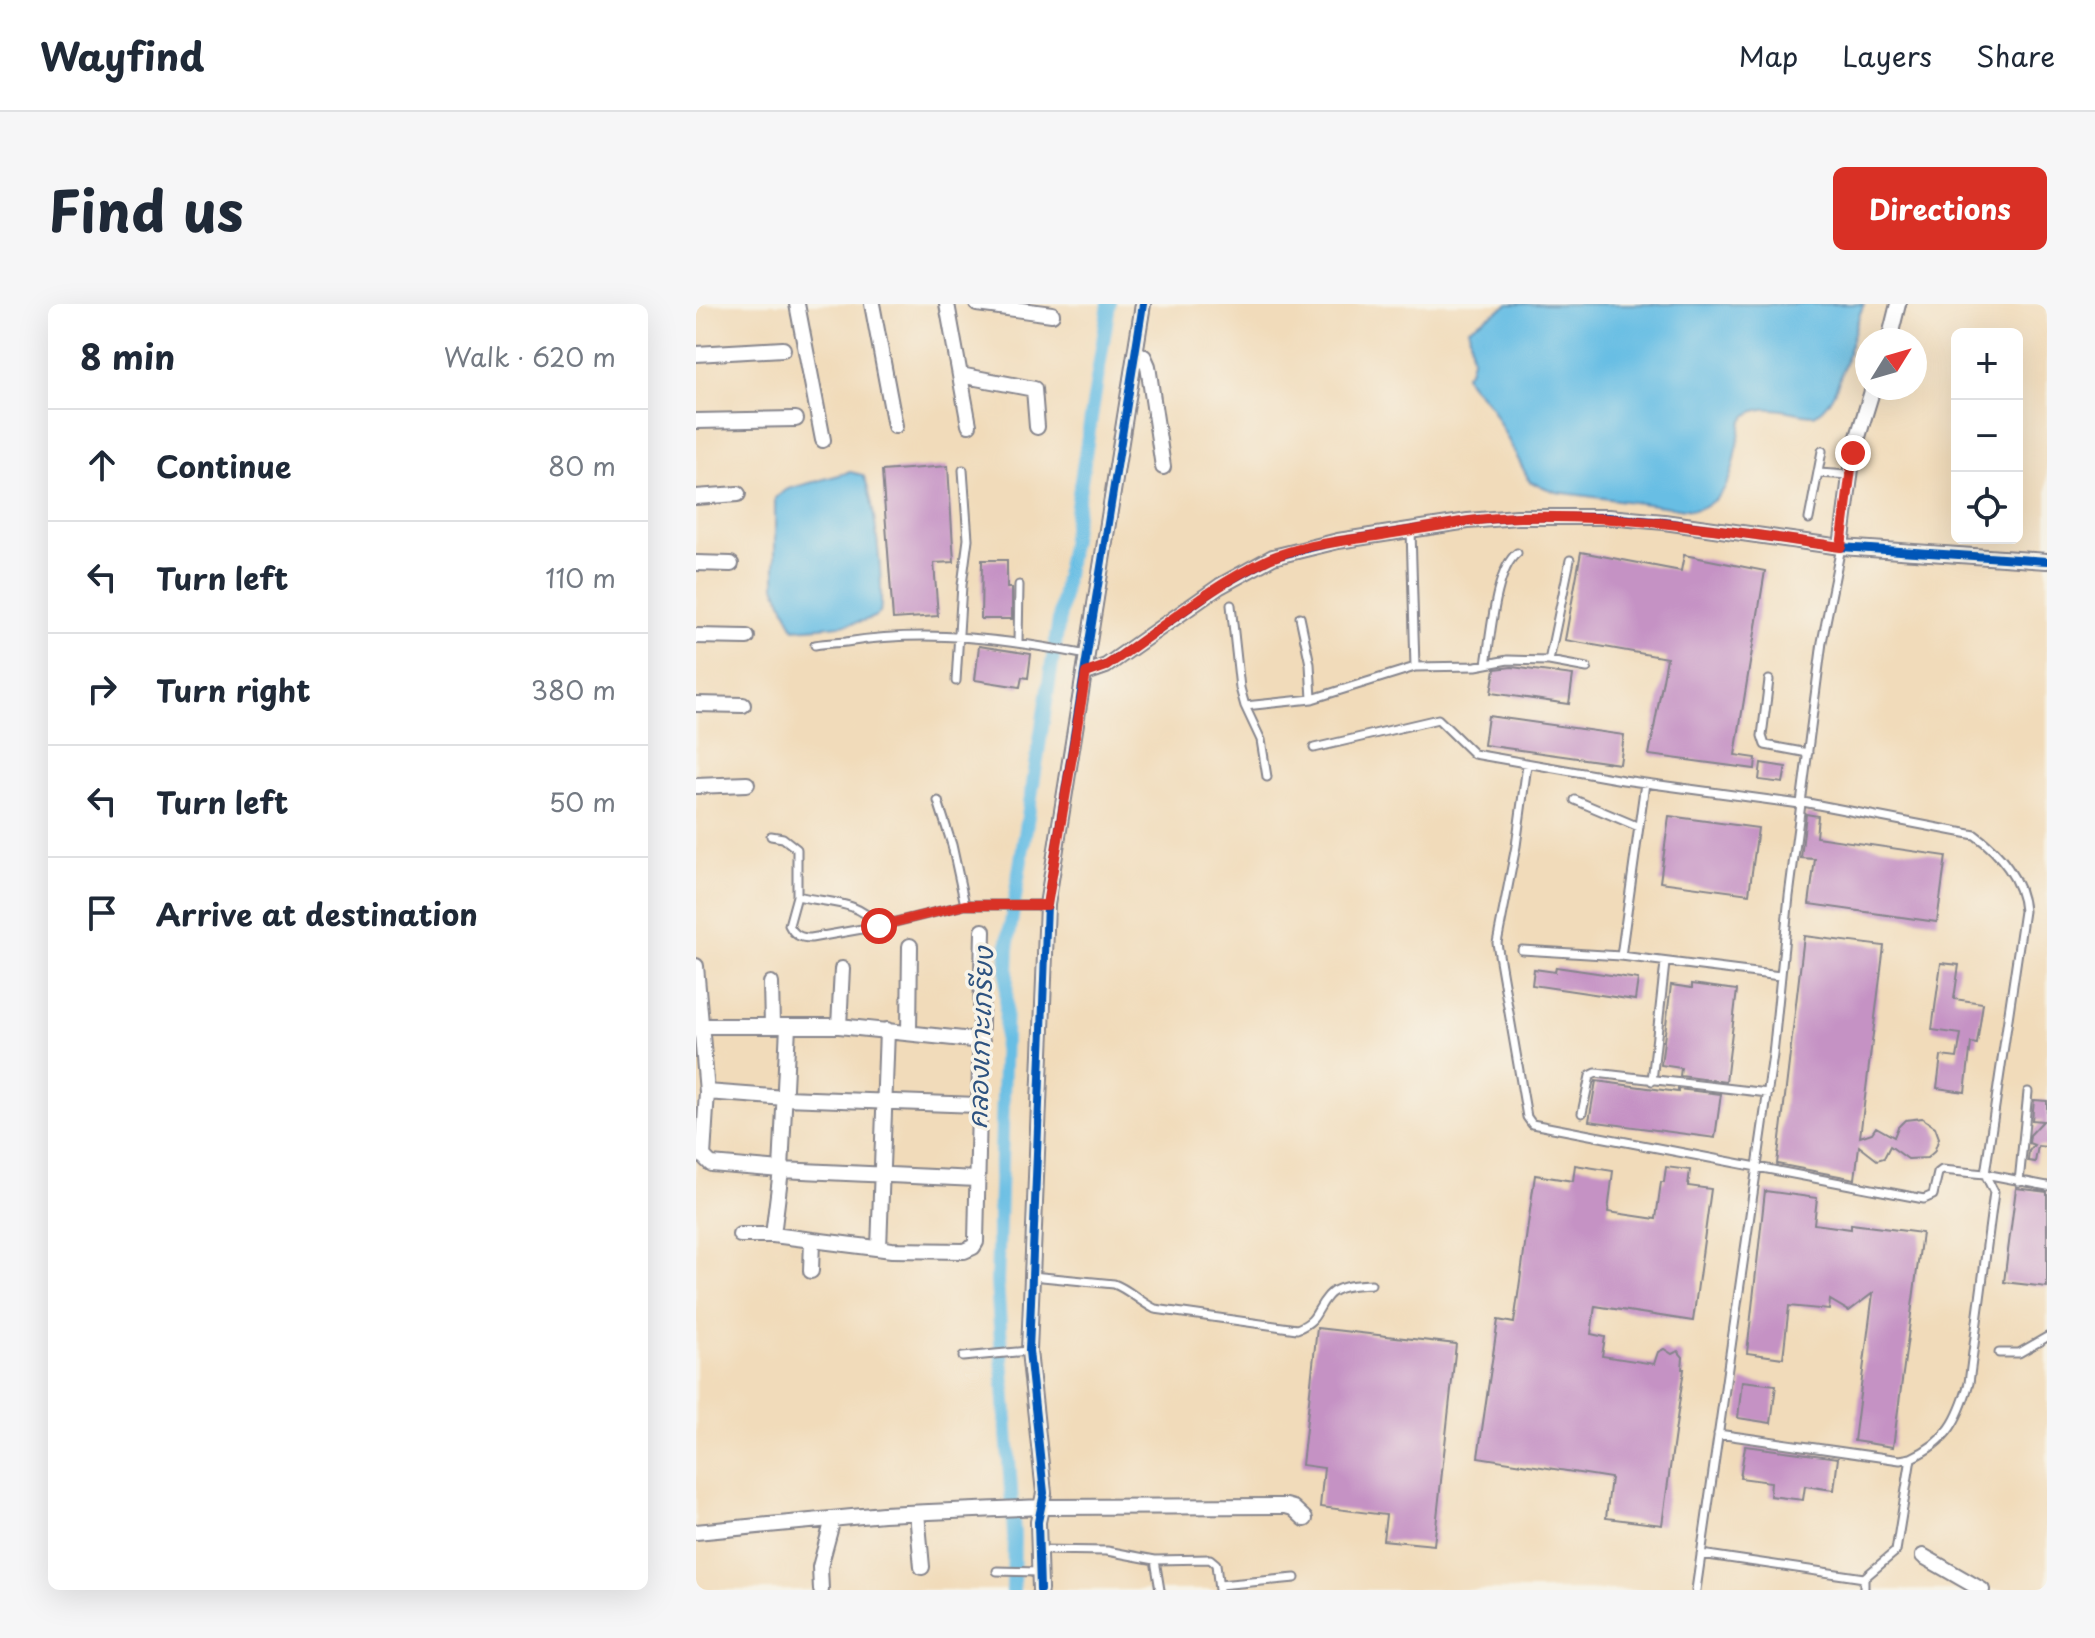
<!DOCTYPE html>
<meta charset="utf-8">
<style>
body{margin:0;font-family:"Playpen Sans","Playpen Sans Thai",sans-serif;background:#f6f6f7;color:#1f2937}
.controls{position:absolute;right:24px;top:24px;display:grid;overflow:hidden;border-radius:12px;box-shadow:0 8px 32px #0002}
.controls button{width:72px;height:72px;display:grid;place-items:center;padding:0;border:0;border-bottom:2px solid #e0e1e3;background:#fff;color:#1f2937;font:40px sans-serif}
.compass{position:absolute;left:1159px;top:24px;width:72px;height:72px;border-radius:50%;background:#fff;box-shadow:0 8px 32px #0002;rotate:53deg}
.stop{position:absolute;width:24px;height:24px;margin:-18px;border:6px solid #d93025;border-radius:50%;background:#fff}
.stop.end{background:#d93025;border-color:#fff;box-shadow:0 2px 8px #0008}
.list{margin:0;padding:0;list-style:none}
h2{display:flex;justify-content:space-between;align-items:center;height:104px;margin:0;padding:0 32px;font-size:34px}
h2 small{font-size:26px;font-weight:400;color:#747a83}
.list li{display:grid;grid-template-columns:52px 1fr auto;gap:24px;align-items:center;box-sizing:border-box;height:112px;padding:0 32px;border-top:2px solid #e0e1e3}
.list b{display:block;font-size:30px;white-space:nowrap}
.list em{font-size:26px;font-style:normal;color:#747a83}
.icon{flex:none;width:44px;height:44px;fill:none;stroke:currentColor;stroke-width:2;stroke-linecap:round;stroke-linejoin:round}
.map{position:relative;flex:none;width:1351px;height:1286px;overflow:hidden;border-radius:12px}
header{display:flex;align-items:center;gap:48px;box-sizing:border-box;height:112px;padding:0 40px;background:#fff;border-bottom:2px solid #e0e1e3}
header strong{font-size:38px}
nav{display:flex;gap:44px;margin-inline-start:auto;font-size:28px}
.intro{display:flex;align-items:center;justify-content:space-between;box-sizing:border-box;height:192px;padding:0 48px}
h1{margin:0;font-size:56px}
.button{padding:20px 36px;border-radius:12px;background:#d93025;color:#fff;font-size:28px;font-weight:700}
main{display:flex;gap:48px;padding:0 48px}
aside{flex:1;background:#fff;border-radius:12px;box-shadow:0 8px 32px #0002}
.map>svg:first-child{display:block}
</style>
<header>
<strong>Wayfind</strong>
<nav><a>Map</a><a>Layers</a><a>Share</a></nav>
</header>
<div class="intro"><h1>Find us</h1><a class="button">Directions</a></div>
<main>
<aside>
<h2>8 min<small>Walk · 620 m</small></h2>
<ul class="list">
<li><svg class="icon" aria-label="ahead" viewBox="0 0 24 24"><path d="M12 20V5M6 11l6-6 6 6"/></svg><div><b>Continue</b></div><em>80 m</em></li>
<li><svg class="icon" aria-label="left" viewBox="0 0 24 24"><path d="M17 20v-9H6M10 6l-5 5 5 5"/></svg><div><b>Turn left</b></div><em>110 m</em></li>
<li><svg class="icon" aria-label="right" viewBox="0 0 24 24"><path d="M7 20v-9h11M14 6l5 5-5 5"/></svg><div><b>Turn right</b></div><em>380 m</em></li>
<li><svg class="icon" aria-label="left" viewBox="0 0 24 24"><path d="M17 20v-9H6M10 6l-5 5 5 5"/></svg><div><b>Turn left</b></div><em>50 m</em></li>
<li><svg class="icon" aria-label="arrive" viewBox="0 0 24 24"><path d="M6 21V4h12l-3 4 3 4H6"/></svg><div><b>Arrive at destination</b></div></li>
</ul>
</aside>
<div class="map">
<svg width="1351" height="1286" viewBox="0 0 1351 1286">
<rect width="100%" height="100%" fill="#f7f3e8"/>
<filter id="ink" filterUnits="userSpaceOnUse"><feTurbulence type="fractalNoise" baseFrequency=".0125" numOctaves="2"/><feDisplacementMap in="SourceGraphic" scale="16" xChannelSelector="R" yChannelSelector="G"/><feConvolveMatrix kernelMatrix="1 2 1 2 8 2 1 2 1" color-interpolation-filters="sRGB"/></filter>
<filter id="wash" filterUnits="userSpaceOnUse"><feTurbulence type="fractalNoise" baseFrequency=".006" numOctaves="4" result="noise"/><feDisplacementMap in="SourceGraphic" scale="32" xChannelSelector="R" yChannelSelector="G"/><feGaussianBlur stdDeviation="1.8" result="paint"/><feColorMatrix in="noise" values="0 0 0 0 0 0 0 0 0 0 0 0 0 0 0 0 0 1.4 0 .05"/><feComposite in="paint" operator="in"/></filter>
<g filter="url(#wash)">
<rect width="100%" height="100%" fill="#f1dbba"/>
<path fill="#67bee4" stroke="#4176a1" stroke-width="2" d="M813 0H1168C1154 28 1147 97 1118 111 1094 110 1063 94 1046 117 1038 153 1040 196 997 206L860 188 834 178 795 103C788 92 771 81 769 70L773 67 776 55 773 24Z
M154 168 167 171C179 193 188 283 184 309 169 322 119 323 98 325L79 282V194L92 185Z"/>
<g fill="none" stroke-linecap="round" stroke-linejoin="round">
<path stroke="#67bee4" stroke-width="14" d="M317 1286 318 1231 301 978 312 638 413 0"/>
</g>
<g id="blocks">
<path fill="#c592c4" d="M252 162 258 258 238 259 242 312 197 315 186 167Z
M885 248 985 267 988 251 1069 267 1039 451 1060 454 1059 465 953 451 971 354 869 336Z
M286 256H311V284H316V315H285Z
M283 342 335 350 332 374 326 373 324 383 279 376Z
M816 363 877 371 873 400 795 389 799 365Z
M792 412 928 431 924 460 788 441Z
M1065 459 1090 463 1087 479 1063 476Z
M1110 510 1122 512 1120 533 1250 552 1241 618 1113 600 1119 555 1105 554Z
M973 512 1062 524 1053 590 964 578Z
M1108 632 1188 642 1164 833 1176 829 1180 823 1198 833 1202 823 1209 816 1226 814 1239 823 1243 834 1238 848 1231 854 1212 855 1194 842 1188 854 1181 856 1163 842 1159 875 1081 860Z
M1245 659 1263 661 1258 695 1287 699 1281 740 1275 739 1269 788 1241 784 1245 752 1261 754 1265 730 1236 726Z
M860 663 942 675 939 696 836 681 838 665 859 668Z
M996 680 1041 686 1030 778 984 772 985 764 965 761 975 681 996 684Z
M900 777 982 788V785L1025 790 1019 834 893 817Z
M1338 796 1351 797V843L1342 842 1339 858 1332 857 1333 847 1338 841 1333 839 1334 831 1347 817 1336 816Z
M879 861 917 867 912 908 960 915 965 878H968L970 863 994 866 992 882 1015 885 997 1017 899 1002 895 1030 909 1033 906 1052 958 1060 962 1048 968 1045 976 1050 982 1047 987 1053 986 1065H988L966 1221 910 1214 915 1174 782 1153 802 1016 818 1019 839 871 877 877Z
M1320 884 1351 888V983L1308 978Z
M1069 887 1121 894 1118 920 1155 925V920L1226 929 1197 1143 1158 1137 1177 989 1153 1007 1134 996 1133 1006 1093 1002 1087 1054 1051 1049Z
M621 1024 760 1040 738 1241 687 1236 690 1211 624 1203 628 1164 606 1161Z
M1046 1077 1080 1081 1075 1119 1042 1114Z
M1049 1142 1142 1154 1138 1186 1109 1182 1107 1196 1074 1192 1075 1178 1044 1174Z"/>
</g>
</g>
<g filter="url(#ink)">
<use href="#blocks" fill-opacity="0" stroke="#86858c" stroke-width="2"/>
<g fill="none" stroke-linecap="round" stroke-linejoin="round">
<g stroke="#86858c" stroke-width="11">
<path id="lane" d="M1122 169 1154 171
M1113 215 1126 147
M715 226 719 363
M535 301 544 384 549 402
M604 313 614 360 616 395
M322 338 323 281
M119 341C130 339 140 339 150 338 232 325 310 335 391 351
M853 357 874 256
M790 360C795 332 799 266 821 249
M1073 376 1066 432 1069 441 1112 449
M260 377 266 281 272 235 267 166
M618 444 742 415 778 450 927 476 1104 500
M831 461 820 542 801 639 831 813 836 820 1228 895 1237 891 1242 869 1246 866 1289 870 1351 882
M571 473 565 436 549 402 616 395 719 363 780 362 812 356 853 357 891 364
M879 496 943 523
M242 497 256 541 269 601
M1107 498 1279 531C1304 549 1326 576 1328 607L1289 870 1298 888 1273 1079C1262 1116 1252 1137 1215 1154L1200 1247 1168 1274V1286
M75 532 87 534 101 545V592L93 621C98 631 104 634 115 634L183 622 269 601H351
M101 592C135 600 159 595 183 622
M826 646 925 652 1084 672
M925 652 949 479
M956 777 969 659
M886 809 894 772 900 769 1072 789
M1323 878 1332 788
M336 972 418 980C432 985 443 997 459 1005L601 1025C623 1016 618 1008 632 992 641 981 662 981 675 980
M1303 1049H1323L1351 1033
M267 1053 332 1047
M1022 1130 1204 1156 1215 1154
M343 1246 411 1247 459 1256 514 1255 520 1260 523 1286
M1005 1250 1168 1274
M459 1256 464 1286
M301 1267 343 1268
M523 1281 599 1274
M1000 1286 1077 751 1093 592 1126 338 1145 243"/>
</g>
<g stroke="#86858c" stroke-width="18">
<path id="street" d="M101 0 127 136
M176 0 199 122
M251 0 273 121
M281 0 356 10
M1193 36 1202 0
M440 48 448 53 452 62 467 163
M0 50 87 45
M264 71 338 85 341 123
M0 117 100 115
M0 193 42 190
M1145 243 1157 149 1177 84
M0 259 35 260
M0 332 51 333
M390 369 410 362 524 282 577 253 642 237 772 217 821 213H912L968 218 1145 243 1351 257
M0 400 47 401
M0 482 51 480
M0 662 11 788 7 852 15 860 85 866 281 875
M75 679 76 722
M7 722H143L286 737
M143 722 146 665
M213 729 214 642
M11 788 89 794 282 801
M44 931H77L196 946 268 947 277 943 280 938 287 627
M77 931 85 866 92 722
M183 944 191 726
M115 967 116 936
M221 1209 226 1263
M0 1228 187 1210 346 1203 590 1202 597 1204 609 1215
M1227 1252 1286 1286
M125 1286 124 1263 137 1215
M344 1286 342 1218 348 1189 333 1047 351 601 447 0"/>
</g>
<use href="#lane" stroke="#fff" stroke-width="7"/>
<use href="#street" stroke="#fff" stroke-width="14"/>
<g stroke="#f7f3e8" stroke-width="13">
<path id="cycleway" d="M390 369 410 362 524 282 577 253 642 237 772 217 821 213H912L968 218 1145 243 1351 257
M344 1286 342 1218 348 1189 333 1047 351 601 447 0"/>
</g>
<use href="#cycleway" stroke="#0057b8" stroke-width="8"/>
</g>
</g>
<g fill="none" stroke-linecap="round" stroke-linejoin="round" filter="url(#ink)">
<path stroke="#d93025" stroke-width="10" d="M183 622 269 601H351L390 369 410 362C464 326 514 282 573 255 608 240 648 237 686 231 732 224 778 214 824 213 933 210 1038 228 1145 243L1157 149"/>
</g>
<g text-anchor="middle" stroke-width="7" stroke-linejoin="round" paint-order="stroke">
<g font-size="26" font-style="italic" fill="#2e5380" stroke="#f7f3e8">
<text transform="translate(285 734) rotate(-88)" y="9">คลองเกาะเกรียง</text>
</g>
</g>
</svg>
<div class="controls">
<button>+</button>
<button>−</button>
<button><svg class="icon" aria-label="locate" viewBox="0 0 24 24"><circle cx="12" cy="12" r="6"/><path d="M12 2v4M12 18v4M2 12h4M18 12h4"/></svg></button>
</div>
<svg class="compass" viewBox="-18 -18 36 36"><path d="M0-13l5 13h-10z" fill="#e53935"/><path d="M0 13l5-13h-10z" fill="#747a83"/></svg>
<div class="stop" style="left:183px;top:622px"></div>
<div class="stop end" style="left:1157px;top:149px"></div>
</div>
</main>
